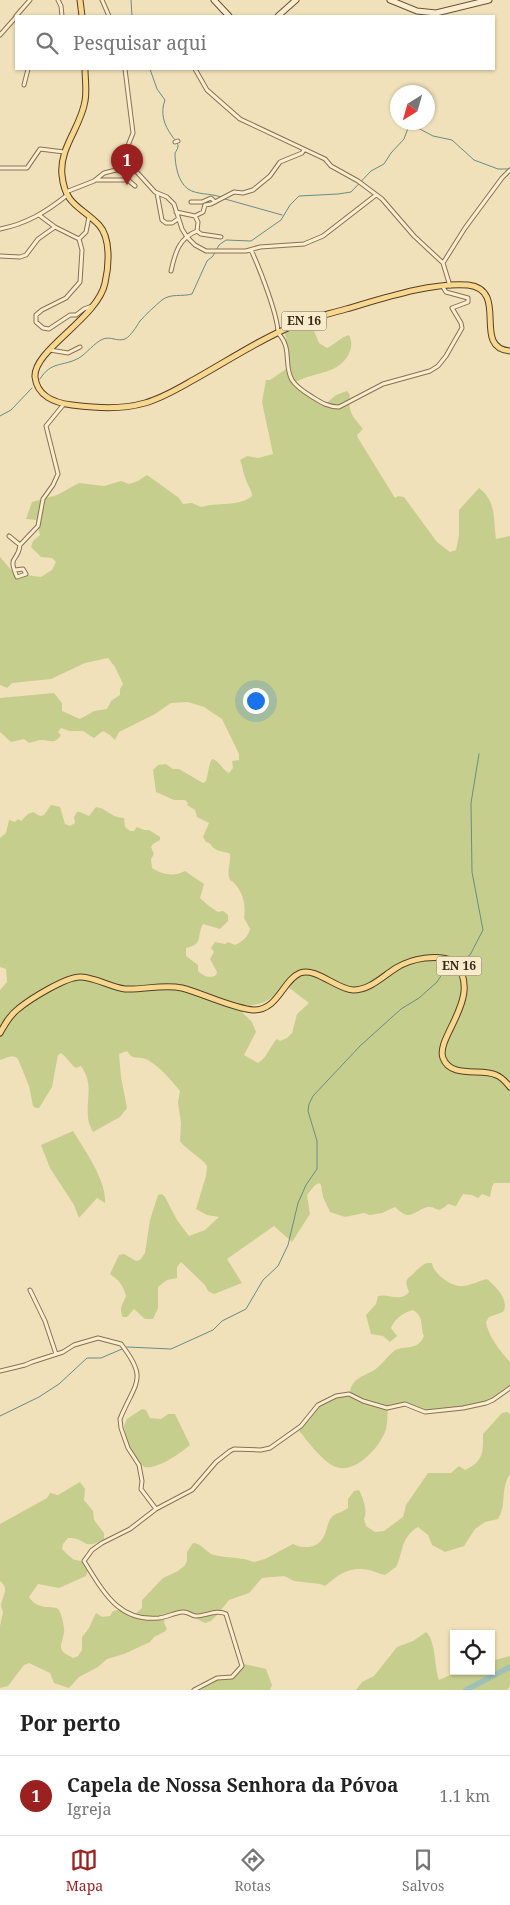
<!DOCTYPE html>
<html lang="pt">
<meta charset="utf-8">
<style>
body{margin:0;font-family:"Noto Serif",serif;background:#f2f2f2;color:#222}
.controls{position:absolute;right:15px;bottom:15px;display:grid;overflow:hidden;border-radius:0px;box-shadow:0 1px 4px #0004}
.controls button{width:45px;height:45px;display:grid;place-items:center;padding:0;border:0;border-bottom:1px solid #e0e0e0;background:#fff;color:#222;font:25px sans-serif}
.compass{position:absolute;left:390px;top:85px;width:45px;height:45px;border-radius:50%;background:#fff;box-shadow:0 1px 4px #0004;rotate:217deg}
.you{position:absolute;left:255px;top:700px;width:18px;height:18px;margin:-12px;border:4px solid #fff;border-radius:50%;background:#1a73e8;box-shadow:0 0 0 8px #1a73e833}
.badge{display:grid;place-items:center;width:32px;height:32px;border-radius:50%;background:#9b2120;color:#fff;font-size:16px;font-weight:700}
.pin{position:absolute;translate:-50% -41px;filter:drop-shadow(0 1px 2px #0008)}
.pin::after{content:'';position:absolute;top:26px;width:18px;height:15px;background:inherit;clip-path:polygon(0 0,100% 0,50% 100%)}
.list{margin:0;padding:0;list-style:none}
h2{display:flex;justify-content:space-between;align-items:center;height:65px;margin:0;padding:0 20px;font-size:21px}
h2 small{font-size:16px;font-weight:400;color:#767676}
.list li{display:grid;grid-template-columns:32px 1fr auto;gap:15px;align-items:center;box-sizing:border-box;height:80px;padding:0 20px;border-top:1px solid #e0e0e0}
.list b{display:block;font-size:19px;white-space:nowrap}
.list p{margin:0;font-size:16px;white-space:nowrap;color:#767676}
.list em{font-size:16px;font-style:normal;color:#767676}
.icon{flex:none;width:28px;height:28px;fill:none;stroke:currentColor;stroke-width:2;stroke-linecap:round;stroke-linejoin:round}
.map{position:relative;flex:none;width:510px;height:1690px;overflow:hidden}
.search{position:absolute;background:#fff;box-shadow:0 1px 4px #0004;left:15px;right:15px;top:15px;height:55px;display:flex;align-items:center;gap:12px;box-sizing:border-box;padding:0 18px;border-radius:0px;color:#767676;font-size:19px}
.sheet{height:145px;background:#fff}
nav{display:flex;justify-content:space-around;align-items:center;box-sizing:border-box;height:70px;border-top:1px solid #e0e0e0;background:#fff;font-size:14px;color:#767676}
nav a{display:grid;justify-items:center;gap:2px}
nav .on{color:#9b2120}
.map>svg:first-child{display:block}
</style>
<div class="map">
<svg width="510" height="1690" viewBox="0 0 510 1690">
<rect width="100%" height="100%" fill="#f0e1ba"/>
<path fill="#c6ce8e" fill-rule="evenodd" d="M316 321 317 328 314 331 319 343 327 348C335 344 341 337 349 335 352 341 352 345 350 351 341 375 315 371 296 382L298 389 324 405 336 395 347 391 350 395C348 413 352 415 363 429L357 435 358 438 395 498 398 496 404 497 437 542 450 552 456 550 459 535V510L479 488C497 502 493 519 496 539L510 536V1183H494L492 1187 490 1197 482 1194 478 1198 472 1195 463 1194 456 1206 448 1204C436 1216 437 1205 427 1207 420 1209 414 1215 408 1215 404 1215 398 1210 395 1207L382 1213 370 1215 364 1213 345 1217 330 1212 323 1197 321 1185 319 1183 315 1185 307 1195 310 1214 292 1242 274 1226 227 1259 242 1283 214 1294 208 1291 205 1285 181 1262 177 1267V1278L167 1280 158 1287V1308L153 1319H145L134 1309 127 1317H123C118 1309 123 1304 126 1296 123 1285 119 1280 110 1274L119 1255 124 1254 136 1261 140 1260 145 1253 150 1220 158 1195 162 1194 165 1197 177 1220 189 1236 205 1230 219 1217 207 1215 196 1209 206 1176 207 1166 204 1162 183 1145 180 1141 181 1123 178 1102 180 1091C171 1080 160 1067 148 1060 138 1055 134 1062 127 1051L119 1054 121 1077 127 1108 120 1117 93 1132C91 1128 88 1122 88 1117 86 1096 94 1085 81 1066L76 1068C70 1064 68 1058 61 1053L58 1055 52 1087 39 1108H36L33 1106 29 1086 18 1059C11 1053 7 1059 0 1060V990L7 982 6 969 0 967V838L6 833 9 820 15 822 18 819 21 821 28 814 33 812 40 816 44 815 51 805 60 807 65 824 70 826 75 823 74 817 77 812H80L89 816 96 807C107 808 111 818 124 818L125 827 130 831H134L137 827 144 830H149L160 837V840L153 844 151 847 154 854 151 859 152 868C163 875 174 877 185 871L204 884 200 898 209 906 218 912 223 911 228 915V921L220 929 203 924C196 937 204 944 186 948V956L198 965V971C203 976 210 979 216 975L217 972 210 959 214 952 211 948 215 942 225 944 228 942 235 945C243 941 248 937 250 929L244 918C246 905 243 892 234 883 230 879 231 883 229 877 227 870 231 863 230 854 225 851 219 852 215 849 211 846 211 843 206 842L203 837 209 823 197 817 195 810 187 805 188 803 185 800H174L156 792 153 770 158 765 166 764 173 769H179L203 783 206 781C208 775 209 763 212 759 220 761 222 770 229 773L233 768 232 761 239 760V754L222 719 204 707 188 702 171 703 155 714 119 732 115 740 110 735 103 731 94 738 83 731H70L61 728 58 732 61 735C54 745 51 740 42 740 38 740 33 742 29 743L24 739 11 742 0 732V698L54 693 62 703V711L80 719 94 711 107 709 111 701 120 695V689L123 684 115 667 108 658 85 663 51 679 12 683 7 688 0 685V557L19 579 26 575 41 577 52 570 56 562 52 558 41 557 31 547 33 541 40 535 36 520 26 519 32 502 57 495 79 483 104 486 121 481 129 484 138 481 147 475 179 498 183 504 192 503 201 507C218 502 238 507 252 496 252 490 248 486 246 480 243 474 243 467 240 460L247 456 258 458 273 454 262 402 266 380H270L289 367 285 333 296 325 304 328ZM288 987 309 1003 297 1014 292 1033 287 1038 280 1041 277 1039C270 1046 267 1058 258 1063L244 1055 256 1032 252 1022 242 1012 245 1006C252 1005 259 1005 266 1001 275 997 278 989 288 987Z
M73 1131C84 1149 107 1181 105 1203L97 1198 79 1218 74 1205 50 1168 41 1145Z
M427 1263H432C433 1274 453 1288 463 1286 472 1285 479 1281 487 1279 496 1287 510 1300 503 1312L489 1317 486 1322C488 1336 501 1352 510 1362V1386C502 1390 499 1397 492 1401 483 1407 427 1415 417 1411 414 1409 411 1406 407 1405L388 1409C387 1416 388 1425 385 1432 379 1448 355 1474 336 1467 324 1463 306 1440 298 1429L317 1406 338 1396 350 1393C351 1377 367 1376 377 1368 383 1363 388 1356 394 1351 405 1344 417 1352 424 1336 420 1326 424 1316 413 1310 404 1312 394 1319 391 1328L397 1336 390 1342 383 1336 371 1334 366 1315 376 1304 378 1296C389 1293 400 1303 409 1292 405 1282 405 1280 413 1274 418 1269 420 1266 427 1263Z
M142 1409 146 1410 150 1418 161 1419 168 1414H175L190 1445C180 1454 156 1470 144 1467L130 1454 124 1426 127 1419Z
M507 1412 510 1414V1474C500 1489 507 1505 498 1519L485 1522 475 1529 464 1546 445 1552 432 1545 428 1535 418 1527C400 1538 404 1551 396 1567L385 1575C379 1574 374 1571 369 1570 350 1566 339 1574 325 1586L320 1584 294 1581 284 1576 262 1578 249 1593 229 1600 217 1615 211 1621 205 1623C188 1615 183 1608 165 1617L164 1623 167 1629 164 1632 154 1637 150 1642 124 1654 107 1659 98 1667 79 1677 69 1688 54 1683 50 1673 29 1663 24 1665 8 1686 0 1688V1626L3 1612 1 1606C2 1596 10 1589 0 1581V1524L47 1498 50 1493 58 1495 80 1482 85 1489 84 1500 93 1511 94 1520 104 1533V1539C82 1552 87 1537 68 1538L63 1544 62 1549C65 1552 70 1557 73 1559 80 1562 84 1560 89 1568L86 1576 59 1588 38 1584 29 1597C38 1612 55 1604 59 1610 62 1615 65 1629 64 1633 61 1647 56 1650 73 1658L78 1656 82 1650V1637L89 1628 96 1613 102 1617 110 1616 113 1611 118 1610 134 1615 142 1608V1600L163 1578 178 1571 185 1565 187 1561V1552L193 1543C202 1543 206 1553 214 1555 227 1558 242 1557 254 1562L265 1559 293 1544C303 1549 318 1549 324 1536 327 1530 327 1524 331 1518 336 1512 342 1513 348 1508V1499L354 1491 359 1490C363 1498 368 1511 364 1519L366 1526 375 1532 384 1531 403 1517 406 1505 428 1473H451L459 1466 465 1470C484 1461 483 1452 483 1434L502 1413Z
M426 1632C436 1641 434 1666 439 1680L460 1671H491V1661L510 1656V1686L507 1690H356L362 1682 374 1676 397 1647 413 1641Z
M244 1664 266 1669 272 1685 270 1690H192L218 1678 228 1679 234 1676Z"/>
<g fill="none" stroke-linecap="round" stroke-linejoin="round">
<path stroke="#668e85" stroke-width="1" d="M131 0 132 16
M150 69 157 89 165 100C160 113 164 125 172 136 174 139 178 142 178 146 178 149 176 151 175 153 175 165 178 182 188 189 197 195 210 193 221 197
M225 199 282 215
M40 379C51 361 62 367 79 358 87 353 94 343 103 339 111 336 117 342 125 339 131 336 136 327 140 321 146 314 155 306 162 300 171 293 182 297 192 294L207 261 213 256 219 245 226 240 251 241 281 220 290 205 299 196 338 194 351 192 371 171 384 164 391 153 404 139 408 128H418L433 136 452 140 474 160 498 169H510
M0 416 11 410 32 388
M457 963 470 955 483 930 472 872 471 803 479 754
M127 1347 171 1349 213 1330 222 1321 246 1309 263 1280 278 1266 288 1245 298 1203 306 1185 317 1169V1141L308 1111 309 1104 313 1096 360 1046 401 1009 419 998 437 982 444 971 454 965
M0 1416 39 1397 59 1384 87 1358H101L122 1349"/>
<path stroke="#9fc0b7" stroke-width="5.5" d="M466 1690 510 1667"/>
<g stroke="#887054" stroke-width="5">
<path id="street" d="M58 0 61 6 62 16
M102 0 109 16
M16 16 30 0
M0 35 16 17
M125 69 133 133 127 148 135 170 155 192 167 197 174 204 182 229 187 237 195 245 206 251H246L260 247 304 244 323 236 376 195
M195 69 207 90 240 119 325 159 331 166 358 181 382 199 414 236 443 263
M24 85 28 69
M175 142 178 141
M0 168H27L40 149 64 152
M96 180H128L135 186
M66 192 94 181 104 173 116 170H135
M157 193 162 220 166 223H172L178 219
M191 202H202L211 198 215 202
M176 212 195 216 203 212 205 205 211 204 234 192 243 193 253 190 270 176 280 162 302 153 304 150
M39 215 55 227 79 239 82 250 80 282 66 298 42 310 36 315V322L43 328 49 329 70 315H76L84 309 92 306
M0 229C26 224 46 212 66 196
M197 231 201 234 221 237
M79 239 86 232 89 217
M251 250C259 267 278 315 278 333 293 349 283 364 292 380 297 388 306 393 314 398 322 403 329 407 339 407L383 384 430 371 438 366 446 356 462 328 461 323 452 308 468 302V298L446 292 443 287
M0 256 20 257 26 255 38 239 55 227
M171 271C175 253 179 238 197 231L198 222 195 216
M450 286 443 263 465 228 502 178 510 170
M50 350 68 353 80 347
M9 536 20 545
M15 570 23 569 26 574 17 577C7 554 18 563 20 545L38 526 43 499 53 485 58 474 46 426 64 404
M30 1290 45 1321 56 1354
M0 1371 25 1365 32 1362 63 1352 74 1345 98 1338 121 1344C149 1380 135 1382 120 1419L121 1428 128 1448 139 1465 142 1481 141 1489 156 1509
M194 1690 217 1678 232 1677 242 1666 226 1614C217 1609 206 1616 196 1616 191 1616 188 1611 182 1612 174 1613 167 1617 159 1618 118 1622 103 1591 84 1561L92 1550 102 1543 130 1529 156 1509 192 1490 216 1462 230 1451 234 1449 261 1450 270 1448 301 1426 318 1405 336 1396 349 1394 363 1401 387 1408 405 1404 425 1412 463 1408 486 1403 493 1400 510 1388"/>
</g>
<g stroke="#695137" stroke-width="7">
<path id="secondary" d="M214 0 229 16
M390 0 417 11 436 13 489 0
M278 16 296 0"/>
</g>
<g stroke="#553e29" stroke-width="7">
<path id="primary" d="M80 0 82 16
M85 69C85 79 87 91 85 101 81 127 59 148 62 175 65 206 81 206 99 225 111 238 109 266 105 283 98 318 33 350 35 377 37 396 55 403 72 405 97 408 120 410 145 403 163 398 179 388 195 379 229 360 262 338 297 324 312 317 330 314 346 309 381 299 431 282 468 285 510 290 471 348 510 351
M0 1033C5 1024 10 1015 18 1009 30 999 67 976 81 977 97 978 110 987 125 989 144 990 163 984 182 988 202 993 234 1009 254 1010 278 1010 283 980 300 973 316 967 336 989 353 990 370 990 383 976 396 968 412 958 437 954 454 961 485 996 435 1037 443 1058 451 1079 481 1068 496 1075 502 1077 506 1082 510 1087"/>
</g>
<use href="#street" stroke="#fbeece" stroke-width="3"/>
<use href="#secondary" stroke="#fbeece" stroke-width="5"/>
<use href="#primary" stroke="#f8d88e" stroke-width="5"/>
</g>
<g text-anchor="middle" stroke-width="5" stroke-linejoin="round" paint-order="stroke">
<g fill="#f7ebca" stroke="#70624f" stroke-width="1">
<rect x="281.5" y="311.5" width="45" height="19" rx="4"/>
<rect x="436.5" y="956.5" width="45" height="19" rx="4"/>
</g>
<g font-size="12" font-weight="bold" fill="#36281a">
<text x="304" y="325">EN 16</text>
<text x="459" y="970">EN 16</text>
</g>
</g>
</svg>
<div class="controls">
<button><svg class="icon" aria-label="locate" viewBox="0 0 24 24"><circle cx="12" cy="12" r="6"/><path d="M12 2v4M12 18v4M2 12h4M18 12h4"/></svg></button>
</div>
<svg class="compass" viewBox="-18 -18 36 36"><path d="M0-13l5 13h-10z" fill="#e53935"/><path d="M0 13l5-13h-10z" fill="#767676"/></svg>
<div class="you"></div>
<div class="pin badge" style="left:127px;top:185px">1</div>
<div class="search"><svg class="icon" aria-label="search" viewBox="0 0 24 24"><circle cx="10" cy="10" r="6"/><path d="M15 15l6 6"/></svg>Pesquisar aqui</div>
</div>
<section class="sheet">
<h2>Por perto<small></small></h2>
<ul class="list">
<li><span class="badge">1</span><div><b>Capela de Nossa Senhora da Póvoa</b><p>Igreja</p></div><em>1.1 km</em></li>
</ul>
</section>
<nav>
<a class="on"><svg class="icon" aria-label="map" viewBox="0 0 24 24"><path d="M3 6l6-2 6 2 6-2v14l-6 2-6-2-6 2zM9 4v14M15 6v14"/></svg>Mapa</a>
<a><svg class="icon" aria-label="directions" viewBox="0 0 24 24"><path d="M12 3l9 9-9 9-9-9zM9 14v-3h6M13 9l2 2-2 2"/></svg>Rotas</a>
<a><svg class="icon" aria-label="saved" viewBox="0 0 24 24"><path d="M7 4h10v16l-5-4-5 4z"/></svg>Salvos</a>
</nav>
